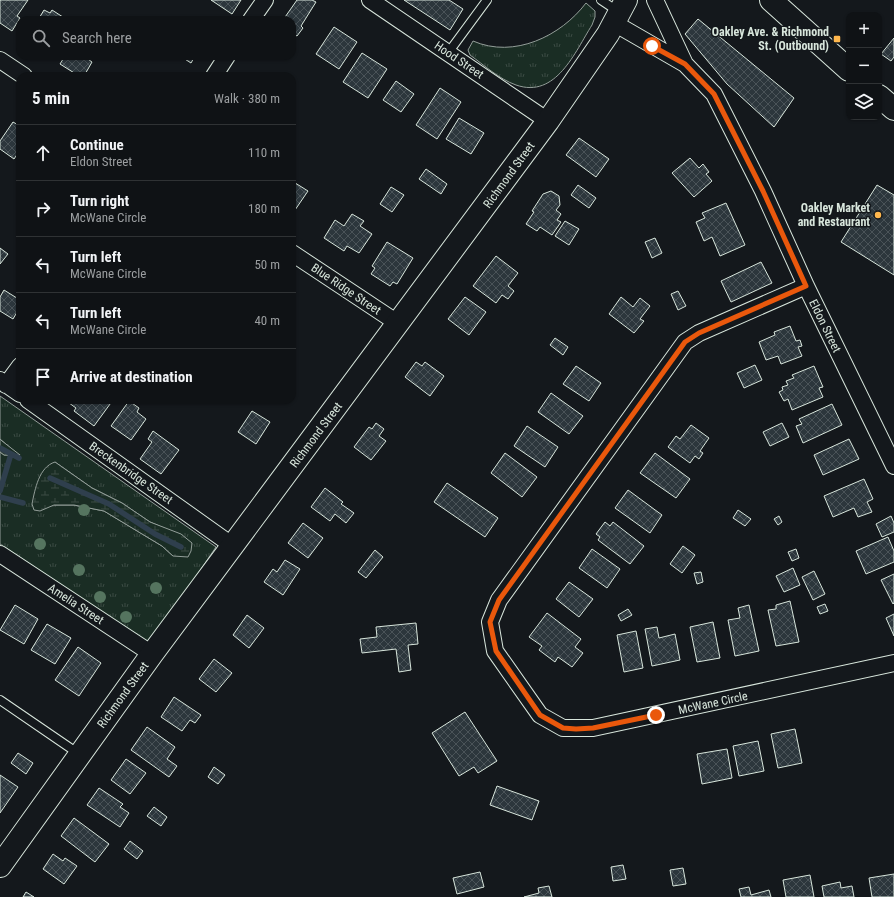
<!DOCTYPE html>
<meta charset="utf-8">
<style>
body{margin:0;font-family:"Roboto Condensed",sans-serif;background:#1d2022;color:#f1f3f6}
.controls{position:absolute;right:12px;top:12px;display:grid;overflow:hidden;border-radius:8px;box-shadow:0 1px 3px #0004}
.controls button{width:36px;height:36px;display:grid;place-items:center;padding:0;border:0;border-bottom:1px solid #2f3234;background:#0f1215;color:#f1f3f6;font:20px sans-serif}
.stop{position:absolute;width:12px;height:12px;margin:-9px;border:3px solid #ea580c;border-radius:50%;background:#fff}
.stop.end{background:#ea580c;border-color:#fff;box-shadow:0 1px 4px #0008}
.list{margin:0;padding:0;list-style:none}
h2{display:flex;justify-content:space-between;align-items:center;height:52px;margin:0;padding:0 16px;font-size:17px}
h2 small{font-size:13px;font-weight:400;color:#9b9ea0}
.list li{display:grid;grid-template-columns:26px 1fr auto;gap:12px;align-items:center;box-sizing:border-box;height:56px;padding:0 16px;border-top:1px solid #2f3234}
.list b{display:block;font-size:15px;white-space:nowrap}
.list p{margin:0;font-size:13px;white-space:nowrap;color:#9b9ea0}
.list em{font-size:13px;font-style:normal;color:#9b9ea0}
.icon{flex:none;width:22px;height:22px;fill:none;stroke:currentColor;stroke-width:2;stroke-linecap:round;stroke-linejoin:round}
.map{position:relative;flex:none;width:894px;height:897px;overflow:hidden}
.search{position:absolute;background:#0f1215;box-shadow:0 1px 3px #0004;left:16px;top:16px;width:280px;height:44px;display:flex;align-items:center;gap:10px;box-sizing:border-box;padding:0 14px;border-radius:12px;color:#9b9ea0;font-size:15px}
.panel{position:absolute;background:#0f1215;box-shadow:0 1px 3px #0004;left:16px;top:72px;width:280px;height:332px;border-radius:12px}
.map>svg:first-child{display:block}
</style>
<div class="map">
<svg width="894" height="897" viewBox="0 0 894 897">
<defs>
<pattern id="grass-tufts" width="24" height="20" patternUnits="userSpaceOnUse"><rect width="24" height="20" fill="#1a2d24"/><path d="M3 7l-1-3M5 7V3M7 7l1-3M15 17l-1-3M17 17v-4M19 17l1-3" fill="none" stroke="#3b4b43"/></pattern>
<pattern id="wetland-marsh" width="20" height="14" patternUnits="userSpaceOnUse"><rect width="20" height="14" fill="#1a2d24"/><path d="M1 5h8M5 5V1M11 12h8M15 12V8" fill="none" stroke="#3b4b43"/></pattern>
<pattern id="building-cross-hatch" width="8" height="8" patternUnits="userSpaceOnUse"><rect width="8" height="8" fill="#2c363c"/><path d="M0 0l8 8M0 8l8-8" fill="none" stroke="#4a5358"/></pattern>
</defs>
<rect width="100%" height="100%" fill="#14181c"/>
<path fill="url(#grass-tufts)" stroke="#939e99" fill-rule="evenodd" d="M586 3 595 11V17L592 25C575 52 556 99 516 85 499 79 484 65 470 55L468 50 473 41C514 59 561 36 586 3Z
M0 396 216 547 150 644 0 544V452L4 455H19L0 439ZM55 462 92 488 122 503 150 522 164 528 173 556 162 546 104 511 74 505H54Z"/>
<path fill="url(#wetland-marsh)" stroke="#939e99" d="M0 439 2 441 20 455H4L0 452Z
M55 462 92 488 122 503 150 522 181 534 192 543 191 551 188 557 173 556 162 546 104 511 74 505H54L40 511 34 510 32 504C35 489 39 467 55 462Z"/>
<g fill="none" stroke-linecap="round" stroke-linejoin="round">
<path stroke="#2f3f4d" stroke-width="5.5" d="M0 448 19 458
M50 478 109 504 155 534 181 547
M0 491 11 454
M0 497 23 503"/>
</g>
<path fill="url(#building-cross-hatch)" stroke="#d8e6dc" d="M0 0H28L17 16 20 18 12 31 0 23Z
M211 0H241L232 14Z
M297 0H312L316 2 301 26 303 28 297 36 292 33V20H283Z
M404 0H449L463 9 450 30Z
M44 10 50 13 52 10 66 19 38 20Z
M698 19 794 98 774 127 727 84 685 34Z
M334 27 357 42 339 69 316 54Z
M894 38V57L891 61 881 54Z
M362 53 387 69 368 98 343 82Z
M65 56H85V57L92 62 84 76H79L60 64Z
M180 56H195L191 63Z
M396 81 414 94 401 112 383 100Z
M440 88 461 102 437 139 416 125Z
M459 118 484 133 471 154 446 139Z
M13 122 20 126V150L14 159 0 149V141Z
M579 138 609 159 596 177 566 155Z
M690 158 699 168 703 164 709 172 706 174 712 181 694 197 672 173Z
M426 169 447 184 441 194 419 179Z
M292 181 308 191 295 210 292 208Z
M578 185 596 198 589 208 571 195Z
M877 185 894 195V275L841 242Z
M391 187 404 195 392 212 380 204Z
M551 191 559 196 560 205 556 210 561 214 557 220 561 222 552 235 540 227 537 231 526 224 534 212 532 211 543 194Z
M726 203 745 245 720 256 712 237 704 241 696 222 705 218 702 213Z
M352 214 364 221 360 226 372 234 359 253 347 246 344 251 324 238 335 220 344 226Z
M565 221 579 229 569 245 555 236Z
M655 238 662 253 652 258 645 242Z
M387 242 413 258 397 284 393 282 390 286 371 274 375 268 372 266Z
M0 248 8 254 0 264Z
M496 256 518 273 508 286 514 291 508 299 502 295 496 303 473 286Z
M761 262 772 283 731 302 721 281Z
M4 290 20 300V307L13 319 0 311V297Z
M678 291 686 306 678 310 671 294Z
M465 297 486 312 469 335 448 319Z
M621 297 633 307 640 298 650 306 640 319 644 321 634 333 609 314Z
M790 326 796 341 800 340 802 346 798 347 802 356 781 364 778 356 766 360 759 342 775 335 774 332Z
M555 338 568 347 563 355 550 345Z
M416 362 422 366 425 362 444 376 430 396 405 377Z
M755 365 762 380 744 388 737 373Z
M576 366 601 383 589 401 563 384Z
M814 366 823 387 819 388 823 397 792 410 788 399 784 401 779 392 783 390 782 387 788 385 786 381 794 378 792 375Z
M551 393 583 416 569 434 538 412Z
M65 400H113L94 426 74 411 76 408Z
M129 401 139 408 137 412 146 419 131 440 111 426Z
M832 404 842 425 803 443 796 426 802 424 799 419Z
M252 411 270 422 256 444 238 432Z
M376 423 384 429 379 436 386 441 371 460 354 447 369 427 372 429Z
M782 423 789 437 770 446 763 432Z
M691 425 709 438 700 451 703 453 699 459 695 456 690 463 668 447 676 436 680 439Z
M527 426 558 447 545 467 514 446Z
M153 431 179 450 161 474 140 459 152 442 148 439Z
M849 439 859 459 823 475 814 455Z
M505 453 537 477 522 497 491 473Z
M655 453 690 479 676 498 640 473Z
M864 479 873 499 867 502 872 512 858 517 854 508 833 517 824 496Z
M447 483 498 518 485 537 434 502Z
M325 488 343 502 341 504 354 513 346 523 335 514 330 521 311 507Z
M628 490 662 515 650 533 615 508Z
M738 510 751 519 745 526 733 518Z
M779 516 782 522 778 525 774 519Z
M891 516 894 523V532L882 537 876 524Z
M605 522 610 526 613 522 644 546 630 564 598 540 600 537 596 534Z
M303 523 323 538 308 558 288 543Z
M888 537 894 551V562L866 574 856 551Z
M683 546 695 555 682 573 670 564Z
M592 549 620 569 607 588 579 568Z
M796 549 799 558 792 561 788 552Z
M375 550 383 557 366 578 358 572Z
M285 560 300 569 283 595 264 582 273 569 277 572Z
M793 568 800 585 784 592 776 576Z
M814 571 825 594 813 600 802 577Z
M701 572 703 582 697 584 694 573Z
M894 574V603L893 604 881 580Z
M569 582 593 599 579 617 556 599Z
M790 601 799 642 776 646 768 610 776 609V605Z
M825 604 828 611 820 614 817 607Z
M15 605 38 619 24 644 0 630Z
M749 605 759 651 735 656 728 620 740 618 738 608Z
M628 609 632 615 621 621 618 615Z
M547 613 581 639 575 647 583 653 572 667 558 657 555 662 539 650 542 646 529 637Z
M894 614V636L886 618Z
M247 615 264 628 249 648 233 635Z
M713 622 720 658 697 662 690 627Z
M416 623 418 644 408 645 411 670 399 672 396 649 362 653 360 639 377 637 376 627Z
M47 624 71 638 55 664 31 650Z
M657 627 659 638 675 634 680 660 652 666 645 629Z
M636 631 643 668 624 672 617 635Z
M78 647 101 663 79 696 55 680Z
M214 659 232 673 216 692 199 679Z
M174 697 201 715 195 723 190 720 182 731 161 717Z
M465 712 497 761 478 773 474 767 459 776 432 733Z
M147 727 175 747 167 759 177 766 169 777 131 750Z
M795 729 802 763 778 768 771 734Z
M758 741 764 771 739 776 733 746Z
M727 749 732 778 702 784 697 754Z
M18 753 33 763 26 774 11 763Z
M126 759 146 773 130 794 111 780Z
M214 767 225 775 218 784 208 777Z
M0 775 18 787 0 813Z
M497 786 539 801 532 820 490 805Z
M99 788 123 804 120 807 129 813 120 827 87 805Z
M154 807 167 817 161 826 147 816Z
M74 818 109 844 95 862 61 836Z
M130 841 143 851 137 859 124 849Z
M53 854 63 861 65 858 77 866 64 884 43 869Z
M623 865 626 879 613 881 611 867Z
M683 868 686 884 673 886 670 870Z
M480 872 484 887 457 894 453 878Z
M894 874V897H872L869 878Z
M810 875 814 897H786L783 880Z
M840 882 841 888 852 886 854 897H824L822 886Z
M549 886 552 897H524L539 893 538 888Z
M749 887 751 895 769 890 771 897H741L739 889Z
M26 892 34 897H23Z"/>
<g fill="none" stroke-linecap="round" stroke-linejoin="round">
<g stroke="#d8e6dc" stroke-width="10">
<path id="lane" d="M601 0 619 12
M448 53 487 0
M0 700 79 754"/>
</g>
<g stroke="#d8e6dc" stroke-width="18">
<path id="street" d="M370 0 548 121
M655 0 685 64
M251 20 265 0
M614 23 685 64 714 94 763 191 806 286 894 466
M0 60 24 76
M214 76 227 56
M292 253 399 324
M806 286 699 333 685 342 499 600 490 622 495 651 540 715 563 728H593L894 663
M0 380 20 394
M6 385 20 366
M28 400 233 546
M0 554 152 654"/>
</g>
<g stroke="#d8e6dc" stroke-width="24">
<path id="secondary" d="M0 866 152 654 548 121 608 34 626 0"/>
</g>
<g stroke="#d8e6dc" stroke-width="24">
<path id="primary" d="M771 0 849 70
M879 96 894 109"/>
</g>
<use href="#lane" stroke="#14181c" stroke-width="8"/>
<use href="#street" stroke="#14181c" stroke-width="16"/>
<use href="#secondary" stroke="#14181c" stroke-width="22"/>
<use href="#primary" stroke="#14181c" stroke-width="22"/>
</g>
<g fill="#55745f">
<circle cx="84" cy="510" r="6"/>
<circle cx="40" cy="544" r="6"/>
<circle cx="79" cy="570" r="6"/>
<circle cx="156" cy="588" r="6"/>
<circle cx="100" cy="597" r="6"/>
<circle cx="126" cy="617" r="6"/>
</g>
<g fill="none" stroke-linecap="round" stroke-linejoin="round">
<path stroke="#ea580c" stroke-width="5" d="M652 46 685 64 714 94 763 191 806 286 699 333 685 342 499 600 490 622 496 651 540 715 563 728 576 729 593 728 656 715"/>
</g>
<g fill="#ffb74d" stroke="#14181c" stroke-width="1.5">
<rect x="833" y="35" width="8" height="8" rx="2"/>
<circle cx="878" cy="215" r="4"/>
</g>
<g text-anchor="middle" stroke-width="3" stroke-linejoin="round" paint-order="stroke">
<g font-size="12" font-weight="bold" fill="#d8e6dc" stroke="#14181c" text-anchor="end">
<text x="829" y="36">Oakley Ave. &amp; Richmond<tspan x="829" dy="14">St. (Outbound)</tspan></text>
<text x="870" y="212">Oakley Market<tspan x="870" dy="14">and Restaurant</tspan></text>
</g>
<g font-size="12" fill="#d8e6dc" stroke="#14181c">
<text transform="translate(459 60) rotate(34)" y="4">Hood Street</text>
<text transform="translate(509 175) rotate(-54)" y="4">Richmond Street</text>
<text transform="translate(346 289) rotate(34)" y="4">Blue Ridge Street</text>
<text transform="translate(825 326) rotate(64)" y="4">Eldon Street</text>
<text transform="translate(316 435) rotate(-53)" y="4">Richmond Street</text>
<text transform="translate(131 473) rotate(35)" y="4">Breckenbridge Street</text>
<text transform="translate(76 604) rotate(33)" y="4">Amelia Street</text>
<text transform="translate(123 695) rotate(-54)" y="4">Richmond Street</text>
<text transform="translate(713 703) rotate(-12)" y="4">McWane Circle</text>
</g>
</g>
</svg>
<div class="controls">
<button>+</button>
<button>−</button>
<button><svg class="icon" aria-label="layers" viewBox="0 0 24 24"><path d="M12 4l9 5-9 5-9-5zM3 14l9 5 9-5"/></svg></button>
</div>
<div class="stop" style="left:652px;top:46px"></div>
<div class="stop end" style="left:656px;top:715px"></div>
<div class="search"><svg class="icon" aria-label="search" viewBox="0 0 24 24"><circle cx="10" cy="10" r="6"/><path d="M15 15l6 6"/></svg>Search here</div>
<section class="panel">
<h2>5 min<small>Walk · 380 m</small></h2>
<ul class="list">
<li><svg class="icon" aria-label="ahead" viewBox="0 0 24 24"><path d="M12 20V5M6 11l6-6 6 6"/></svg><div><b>Continue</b><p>Eldon Street</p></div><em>110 m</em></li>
<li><svg class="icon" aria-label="right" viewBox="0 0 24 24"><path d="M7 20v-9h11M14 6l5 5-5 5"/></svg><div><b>Turn right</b><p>McWane Circle</p></div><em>180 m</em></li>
<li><svg class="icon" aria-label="left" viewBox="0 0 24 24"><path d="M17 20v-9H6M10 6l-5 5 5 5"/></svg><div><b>Turn left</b><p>McWane Circle</p></div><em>50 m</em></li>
<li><svg class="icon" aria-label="left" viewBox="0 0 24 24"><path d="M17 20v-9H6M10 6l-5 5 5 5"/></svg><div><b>Turn left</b><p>McWane Circle</p></div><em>40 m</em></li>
<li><svg class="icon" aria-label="arrive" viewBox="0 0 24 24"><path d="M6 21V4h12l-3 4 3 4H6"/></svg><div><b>Arrive at destination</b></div></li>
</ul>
</section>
</div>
